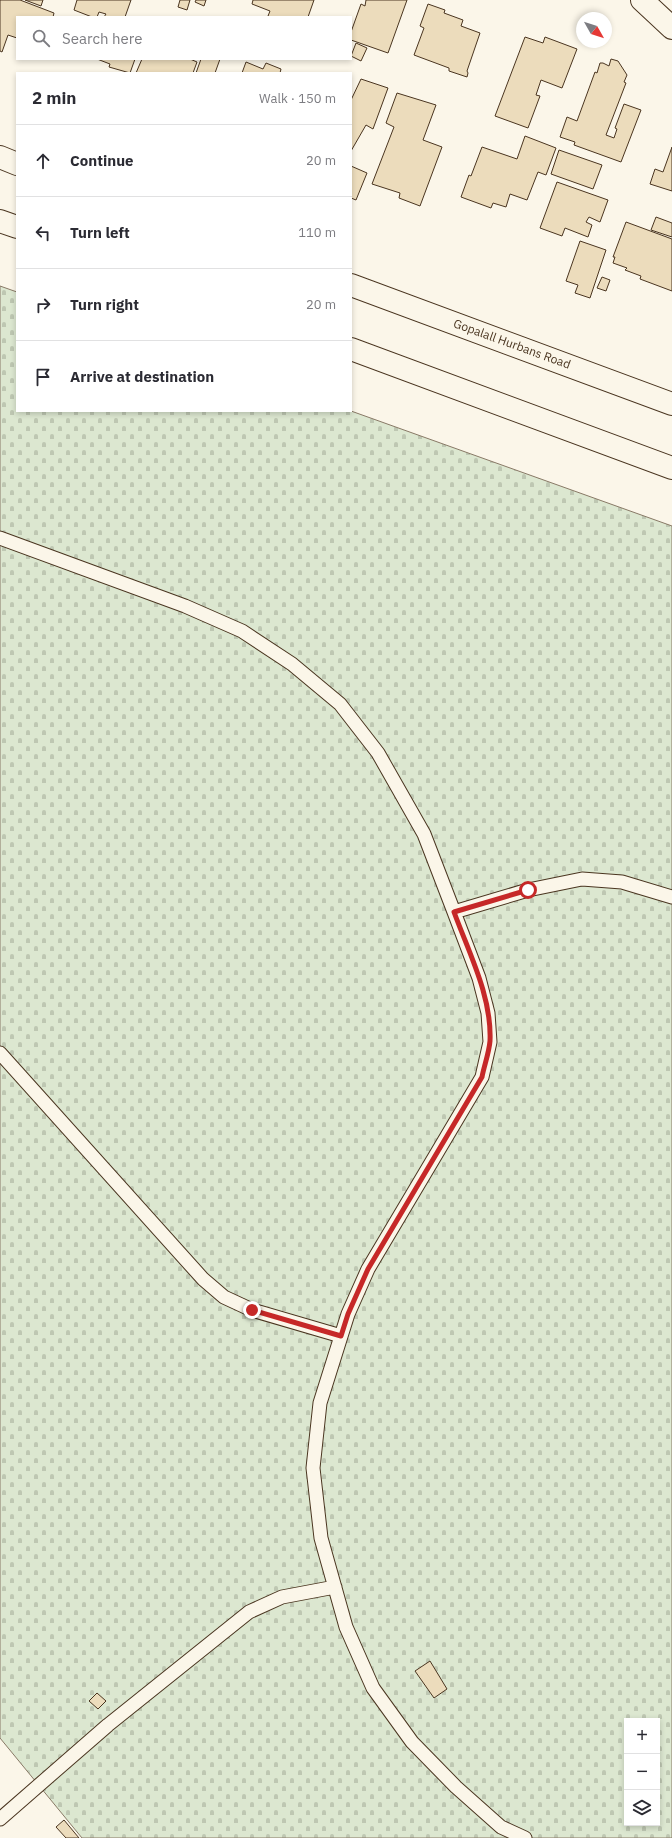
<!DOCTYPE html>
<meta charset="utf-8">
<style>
body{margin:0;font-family:"IBM Plex Sans",sans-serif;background:#f7f7f7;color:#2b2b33}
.controls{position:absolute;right:12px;bottom:12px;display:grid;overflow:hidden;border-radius:0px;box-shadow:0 2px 6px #0003}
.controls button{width:36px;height:36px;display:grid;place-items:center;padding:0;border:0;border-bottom:1px solid #e1e1e2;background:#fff;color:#2b2b33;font:20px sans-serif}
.compass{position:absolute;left:576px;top:12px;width:36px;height:36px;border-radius:50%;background:#fff;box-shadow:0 2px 6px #0003;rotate:129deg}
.stop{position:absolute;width:12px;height:12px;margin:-9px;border:3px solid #c62828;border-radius:50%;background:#fff}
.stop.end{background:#c62828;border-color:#fff;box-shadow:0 1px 4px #0008}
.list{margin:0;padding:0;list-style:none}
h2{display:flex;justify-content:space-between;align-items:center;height:52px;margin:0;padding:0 16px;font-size:17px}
h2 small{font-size:13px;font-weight:400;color:#7c7c81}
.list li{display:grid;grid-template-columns:26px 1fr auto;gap:12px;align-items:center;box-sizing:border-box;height:72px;padding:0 16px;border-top:1px solid #e1e1e2}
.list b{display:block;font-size:15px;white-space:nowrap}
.list em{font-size:13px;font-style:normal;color:#7c7c81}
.icon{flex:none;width:22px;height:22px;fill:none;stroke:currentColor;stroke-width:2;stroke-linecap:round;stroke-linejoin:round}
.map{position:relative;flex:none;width:672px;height:1838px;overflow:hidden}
.search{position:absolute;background:#fff;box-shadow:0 2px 6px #0003;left:16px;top:16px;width:336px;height:44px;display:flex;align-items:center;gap:10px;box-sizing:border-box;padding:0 14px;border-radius:0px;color:#7c7c81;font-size:15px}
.panel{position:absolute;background:#fff;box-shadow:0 2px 6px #0003;left:16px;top:72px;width:336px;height:340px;border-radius:0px}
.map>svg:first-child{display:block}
</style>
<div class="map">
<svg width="672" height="1838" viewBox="0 0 672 1838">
<defs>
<pattern id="cemetery-stones" width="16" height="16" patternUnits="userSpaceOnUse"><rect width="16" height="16" fill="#dce7d0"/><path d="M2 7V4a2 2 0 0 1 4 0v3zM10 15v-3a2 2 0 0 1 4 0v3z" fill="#bec7b2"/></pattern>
</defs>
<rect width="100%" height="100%" fill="#fbf6e9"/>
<path fill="url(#cemetery-stones)" stroke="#887966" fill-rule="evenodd" d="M0 286 17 292V411H351L672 526V1838H82L0 1738ZM627 1721H657V1823H627Z"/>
<path fill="#ecdcbc" stroke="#4a3520" d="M0 0H20L54 13 53 17H17V38L8 35 2 52 0 51Z
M25 0H43L41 6Z
M77 0H131L125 17H104L106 14 99 12 97 17H92L74 10Z
M180 0H190L187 10 178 7Z
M196 0H206L204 6 195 2Z
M253 0H314L308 17H270L268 16 270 11 252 4Z
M366 0H407L388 53 351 40V32L361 4 365 6Z
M428 4 445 10 444 13 463 20 461 26 480 33 467 71 468 73 467 77 449 71V68L414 55 424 28 420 26Z
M525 37 543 43 545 37 577 49 562 88 541 80 536 95 540 96 528 128 495 116Z
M356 43 367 48 361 61 351 56Z
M97 59H135L130 73 109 67 110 64Z
M142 59H190L197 62 193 73H136Z
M201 59H220L215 73H196Z
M611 59 618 61 627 75 624 82 626 83 606 135 614 138 617 129 615 128 624 104 641 110 621 162 574 145 575 142 560 137 567 117 577 121 595 72 597 73 600 63H603L609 66Z
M246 62 263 69 266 63 281 69 280 73H242Z
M361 79 388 88 373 129 366 125 351 151V100Z
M397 93 436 105 423 140 442 147 420 206 399 198 400 193 372 184 394 127 386 123Z
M525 136 556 148 546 175 538 172 527 200 510 194 506 207 493 203 491 208 461 197 469 175 471 176 482 147 517 159Z
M672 147V191L650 184 655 169 663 172Z
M559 150 602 165 593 189 551 174Z
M351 166 367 173 356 200 351 198Z
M557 182 608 200 600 222 589 217 586 222 592 225 588 237 565 228 562 236 540 228Z
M656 217 672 223V237L651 230Z
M626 222 672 239V291L640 279 641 276 625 270 627 268 613 263 615 257H613Z
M580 241 606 250 590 298 575 293 578 285 566 281Z
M602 277 610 280 606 291 597 288Z
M430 1661 447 1689 434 1698 415 1671Z
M97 1693 106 1701 98 1709 89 1701Z
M64 1820 79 1838H66L56 1827Z"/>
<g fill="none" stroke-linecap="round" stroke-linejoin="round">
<g stroke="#4a3520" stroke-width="15">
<path id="service" d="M0 538 185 606 242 631 292 664 340 704 378 753 424 834 454 912 479 978 488 1013 490 1042 482 1077 368 1269 348 1314 320 1403 313 1468 321 1538 346 1627 373 1688 412 1742 456 1787 501 1827 525 1838
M454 912 528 890 582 879 622 882 672 897
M0 1053 203 1279 224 1297 252 1310 341 1336
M0 1819 108 1725 249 1612 282 1597 335 1587"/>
</g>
<g stroke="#4a3520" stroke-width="24">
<path id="minor" d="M642 0 672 28"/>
</g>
<g stroke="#4a3520" stroke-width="24">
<path id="motorway" d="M0 157 17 164
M0 221 17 227
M351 285 672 404
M351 349 672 468"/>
</g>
<use href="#service" stroke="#fbf6e9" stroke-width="13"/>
<use href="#minor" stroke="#fbf6e9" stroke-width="22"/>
<use href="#motorway" stroke="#fbf6e9" stroke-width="22"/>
</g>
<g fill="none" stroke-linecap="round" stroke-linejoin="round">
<path stroke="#c62828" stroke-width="5" d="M252 1310 341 1336 348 1314 368 1269 482 1077C484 1066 489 1053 490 1041 492 997 469 953 454 912L528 890"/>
</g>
<g text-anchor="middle" stroke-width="3" stroke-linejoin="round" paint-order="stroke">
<g font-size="12" fill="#4a3520" stroke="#fbf6e9">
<text transform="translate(512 344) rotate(20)" y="4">Gopalall Hurbans Road</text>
</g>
</g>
</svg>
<div class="controls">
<button>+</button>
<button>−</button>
<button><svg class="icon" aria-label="layers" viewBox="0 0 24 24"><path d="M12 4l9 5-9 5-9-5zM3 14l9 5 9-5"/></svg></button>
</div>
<svg class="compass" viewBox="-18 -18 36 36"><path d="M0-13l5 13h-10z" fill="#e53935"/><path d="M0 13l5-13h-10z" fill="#7c7c81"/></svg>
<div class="stop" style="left:528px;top:890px"></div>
<div class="stop end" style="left:252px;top:1310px"></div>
<div class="search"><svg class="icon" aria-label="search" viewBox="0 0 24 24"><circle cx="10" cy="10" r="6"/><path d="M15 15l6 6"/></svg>Search here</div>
<section class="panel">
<h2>2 min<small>Walk · 150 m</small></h2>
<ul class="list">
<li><svg class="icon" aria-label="ahead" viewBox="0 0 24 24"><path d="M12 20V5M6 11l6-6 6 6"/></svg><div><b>Continue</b></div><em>20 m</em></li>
<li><svg class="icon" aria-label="left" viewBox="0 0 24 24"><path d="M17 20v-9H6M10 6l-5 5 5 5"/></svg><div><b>Turn left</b></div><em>110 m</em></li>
<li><svg class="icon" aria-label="right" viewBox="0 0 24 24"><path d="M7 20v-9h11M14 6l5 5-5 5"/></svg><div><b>Turn right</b></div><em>20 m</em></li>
<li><svg class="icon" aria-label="arrive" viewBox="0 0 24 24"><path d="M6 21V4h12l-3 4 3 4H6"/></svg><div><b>Arrive at destination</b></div></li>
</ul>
</section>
</div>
